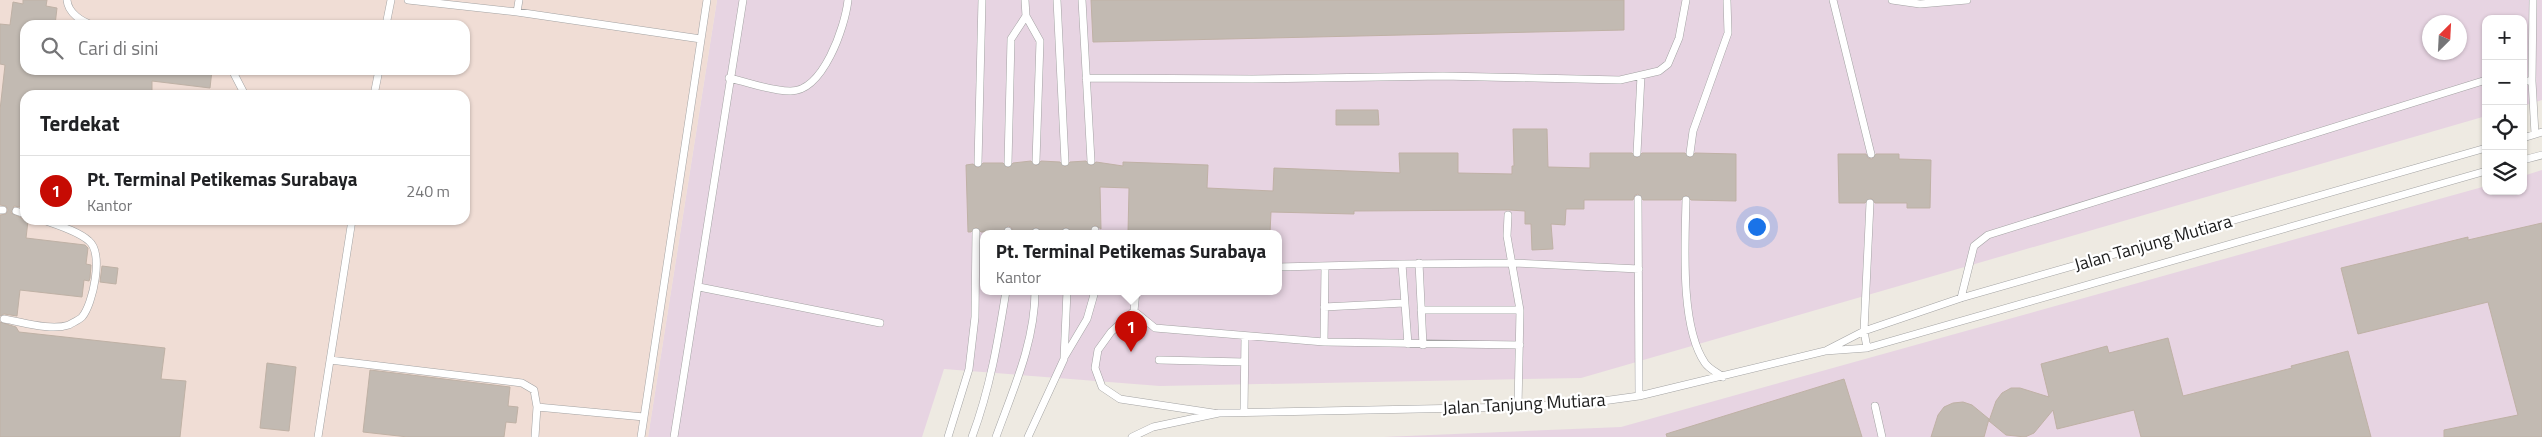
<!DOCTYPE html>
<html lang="id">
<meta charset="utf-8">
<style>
body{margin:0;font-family:"Titillium Web",sans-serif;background:#f2f2f2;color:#202124}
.controls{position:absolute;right:15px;top:15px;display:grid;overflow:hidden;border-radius:10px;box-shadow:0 1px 4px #0004}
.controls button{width:45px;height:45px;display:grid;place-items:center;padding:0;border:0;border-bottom:1px solid #e0e0e0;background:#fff;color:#202124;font:25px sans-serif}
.compass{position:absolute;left:2422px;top:15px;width:45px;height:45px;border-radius:50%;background:#fff;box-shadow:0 1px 4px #0004;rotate:24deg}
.you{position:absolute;left:1756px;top:226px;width:18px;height:18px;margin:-12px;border:4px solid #fff;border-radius:50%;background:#1a73e8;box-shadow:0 0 0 8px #1a73e833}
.badge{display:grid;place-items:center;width:32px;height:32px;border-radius:50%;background:#c60b03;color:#fff;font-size:16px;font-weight:700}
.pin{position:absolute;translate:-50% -41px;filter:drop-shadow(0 1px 2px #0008)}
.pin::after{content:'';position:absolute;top:26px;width:18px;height:15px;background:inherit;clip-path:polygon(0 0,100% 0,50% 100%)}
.popup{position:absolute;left:980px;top:230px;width:302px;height:65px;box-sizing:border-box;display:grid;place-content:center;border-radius:10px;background:#fff;filter:drop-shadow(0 1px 4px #0005);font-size:16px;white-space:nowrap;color:#757577}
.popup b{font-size:19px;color:#202124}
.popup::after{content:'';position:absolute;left:50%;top:100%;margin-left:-10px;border:10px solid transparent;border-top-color:#fff}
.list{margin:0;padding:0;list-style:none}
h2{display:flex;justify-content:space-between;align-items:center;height:65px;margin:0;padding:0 20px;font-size:21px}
h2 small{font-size:16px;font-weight:400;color:#757577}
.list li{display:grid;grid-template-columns:32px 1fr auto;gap:15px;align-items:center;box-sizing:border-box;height:70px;padding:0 20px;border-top:1px solid #e0e0e0}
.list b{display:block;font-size:19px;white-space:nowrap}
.list p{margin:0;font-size:16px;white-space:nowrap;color:#757577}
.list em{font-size:16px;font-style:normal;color:#757577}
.icon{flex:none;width:28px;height:28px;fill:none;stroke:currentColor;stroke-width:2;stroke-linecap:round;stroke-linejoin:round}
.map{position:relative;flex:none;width:2542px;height:437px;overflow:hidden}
.search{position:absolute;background:#fff;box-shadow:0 1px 4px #0004;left:20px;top:20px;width:450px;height:55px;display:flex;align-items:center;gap:12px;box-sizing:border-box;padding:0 18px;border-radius:15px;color:#757577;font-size:19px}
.panel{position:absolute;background:#fff;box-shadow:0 1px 4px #0004;left:20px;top:90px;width:450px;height:135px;border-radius:15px}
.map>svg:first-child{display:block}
</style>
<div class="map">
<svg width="2542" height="437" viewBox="0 0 2542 437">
<rect width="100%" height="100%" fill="#eeeae2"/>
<path fill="#e7d4e2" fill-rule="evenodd" d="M717 0H2542V100L2523 106V19H2486V116L1581 378 1160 386 944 369 922 437H648ZM2430 22H2460V52H2430ZM984 233H1278V291H984Z
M2542 170V437H1383L1621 427 2486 186V191H2523V176Z"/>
<path fill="#f0ddd5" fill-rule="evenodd" d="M0 0H717L648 437H0ZM25 25H465V70H25ZM25 95H465V220H25Z"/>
<path fill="#c2bab2" stroke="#bfb1a5" d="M23 0H47L46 6 57 8 55 25H25V70H212L210 88 152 81V95H25V208L14 206 11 213 28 221 26 238 85 245 88 248 86 264 91 265 90 278 89 281 84 280 82 297 20 290 17 316 4 314 0 316V215L6 214 8 210 6 206 0 205V110L5 65 0 64V24L10 25 13 2 23 4Z
M1091 0H1624V30L1093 42Z
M1336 110H1378L1379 125H1336Z
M1513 129H1547L1548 167 1590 168V153H1632L1637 158 1642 153H1685L1690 158 1695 153 1736 154V201L1691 200 1686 195 1681 200H1643L1638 194 1635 195 1633 200H1584V209H1566L1565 225 1551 224 1553 249 1532 250 1531 224H1525V211L1509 210 1354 211V214L1271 212 1270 233H1128L1129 188 1100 187 1101 229 1095 225 1090 231 1071 232 1066 227 1061 232H1041L1036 227 1031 232 1013 231 1011 227 1008 226 1003 231 981 232 976 227 971 232H968L966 165 973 164 978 168 983 163H1003L1008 168 1013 163 1031 161 1036 166 1041 161 1060 162 1065 167 1070 162 1086 161 1091 166 1096 162 1123 166V162L1208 165 1207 188 1273 191 1274 168 1400 173 1399 153H1458V173L1512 174V166H1514Z
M1838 154H1866L1868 158 1872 159 1876 154H1899V159L1931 160 1930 208H1907V203H1875L1871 198 1865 203H1839Z
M2542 223V437H2444V430L2518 415 2488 302 2358 334 2341 268 2468 237V240Z
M102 266 118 268 116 284 100 282Z
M0 322 16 327 19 332 165 348 161 379 186 381 180 437H0Z
M2168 338 2183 396 2292 368 2291 366 2348 351 2371 437H2141L2134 410 2057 429 2053 410 2034 433 2025 437 2006 435 1989 421 1996 401 2002 393 2011 388H2020L2049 397 2041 364 2107 346 2109 353Z
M267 363 296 367 289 431 260 428Z
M370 370 510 387 508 406 518 407 516 423 506 422 504 437H408L363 432Z
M1844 379 1862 437H1667L1666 434Z
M1963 402 1972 405 1989 419 1984 437H1931L1938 415 1944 407 1953 403Z"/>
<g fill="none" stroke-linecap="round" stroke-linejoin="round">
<g stroke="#a3a3a3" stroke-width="8">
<path id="lane" d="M67 0C68 13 82 22 93 25
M408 0 517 12 701 39
M1057 0 1065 162
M1082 0 1091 161
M1833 0 1871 154
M1892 0 1920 4 1967 0
M517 12 519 0
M1026 16 1040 41 1036 161
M386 25 391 0
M232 70 245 95
M729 78C748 82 770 91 790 91 823 92 845 27 848 0
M1086 78 1252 79 1443 76 1620 80 1659 71 1668 64 1679 38 1686 0
M2523 81H2532L2535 134
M2532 81 2533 0
M374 95 379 70
M2523 138 2542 132
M1637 153 1641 76
M1690 153 1693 131 1728 33 1727 1
M2523 160 2542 155
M978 163 982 0
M1008 163 1011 39 1026 16 1025 0
M1638 199 1639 396
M1686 200C1685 244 1680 327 1705 363 1709 369 1718 373 1723 377
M0 210H3
M16 211 25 214
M1508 215 1507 236 1520 310 1518 407
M1095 230V233
M1066 232V233
M1008 233V231
M1036 233V232
M1419 263 1423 345
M1402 264 1513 263 1639 269
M1278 267 1402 264 1408 344
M699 287 880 323
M1136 291 1134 311 1155 328 1324 342 1520 345
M1961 298 1974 246 1988 235 2486 80
M1324 307 1404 303
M1421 310H1520
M1134 311 1111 332 1098 350 1095 368 1102 387 1120 399 1213 413
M4 319C23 322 50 331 69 325 72 323 79 320 82 317 93 304 104 253 89 241 78 231 57 225 43 220
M1324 342 1325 267
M1867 348 1864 331 1870 203
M1827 350 1864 331 1961 298 2486 148
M1065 356 1087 319 1095 291
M330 360 522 383 534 390 537 407
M1159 360 1244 362
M1875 406 1882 437
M1244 412 1245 337
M318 437 352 220
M535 437 537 407 644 417
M641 437 707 0
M674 437 743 0
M948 437 969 369 975 317 976 232
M972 437C990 389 998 341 1006 291
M996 437C1013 390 1035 342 1035 291
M1028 437 1064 359 1067 291
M1132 437 1153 427 1219 413 1518 407 1588 403 1639 396 1825 351 1867 348 2486 171"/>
</g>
<use href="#lane" stroke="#fff" stroke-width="7"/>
</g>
<g text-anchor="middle" stroke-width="4.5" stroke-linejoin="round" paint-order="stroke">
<g font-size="18" fill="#1c1c1c" stroke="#fff">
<text transform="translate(2153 243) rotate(-16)" y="6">Jalan Tanjung Mutiara</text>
<text transform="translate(1524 404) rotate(-3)" y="6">Jalan Tanjung Mutiara</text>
</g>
</g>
</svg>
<div class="controls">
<button>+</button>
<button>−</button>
<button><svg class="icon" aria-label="locate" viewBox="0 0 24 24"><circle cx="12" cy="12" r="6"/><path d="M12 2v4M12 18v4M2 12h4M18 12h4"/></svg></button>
<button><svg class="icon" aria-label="layers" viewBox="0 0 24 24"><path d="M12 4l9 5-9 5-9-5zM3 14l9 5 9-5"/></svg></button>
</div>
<svg class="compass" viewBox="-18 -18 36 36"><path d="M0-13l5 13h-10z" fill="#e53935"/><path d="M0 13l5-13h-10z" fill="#757577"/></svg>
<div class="you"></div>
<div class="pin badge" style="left:1131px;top:352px">1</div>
<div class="popup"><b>Pt. Terminal Petikemas Surabaya</b>Kantor</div>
<div class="search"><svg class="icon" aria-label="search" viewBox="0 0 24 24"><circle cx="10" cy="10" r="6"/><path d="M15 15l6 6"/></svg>Cari di sini</div>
<section class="panel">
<h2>Terdekat<small></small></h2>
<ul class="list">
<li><span class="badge">1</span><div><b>Pt. Terminal Petikemas Surabaya</b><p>Kantor</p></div><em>240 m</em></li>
</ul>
</section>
</div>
